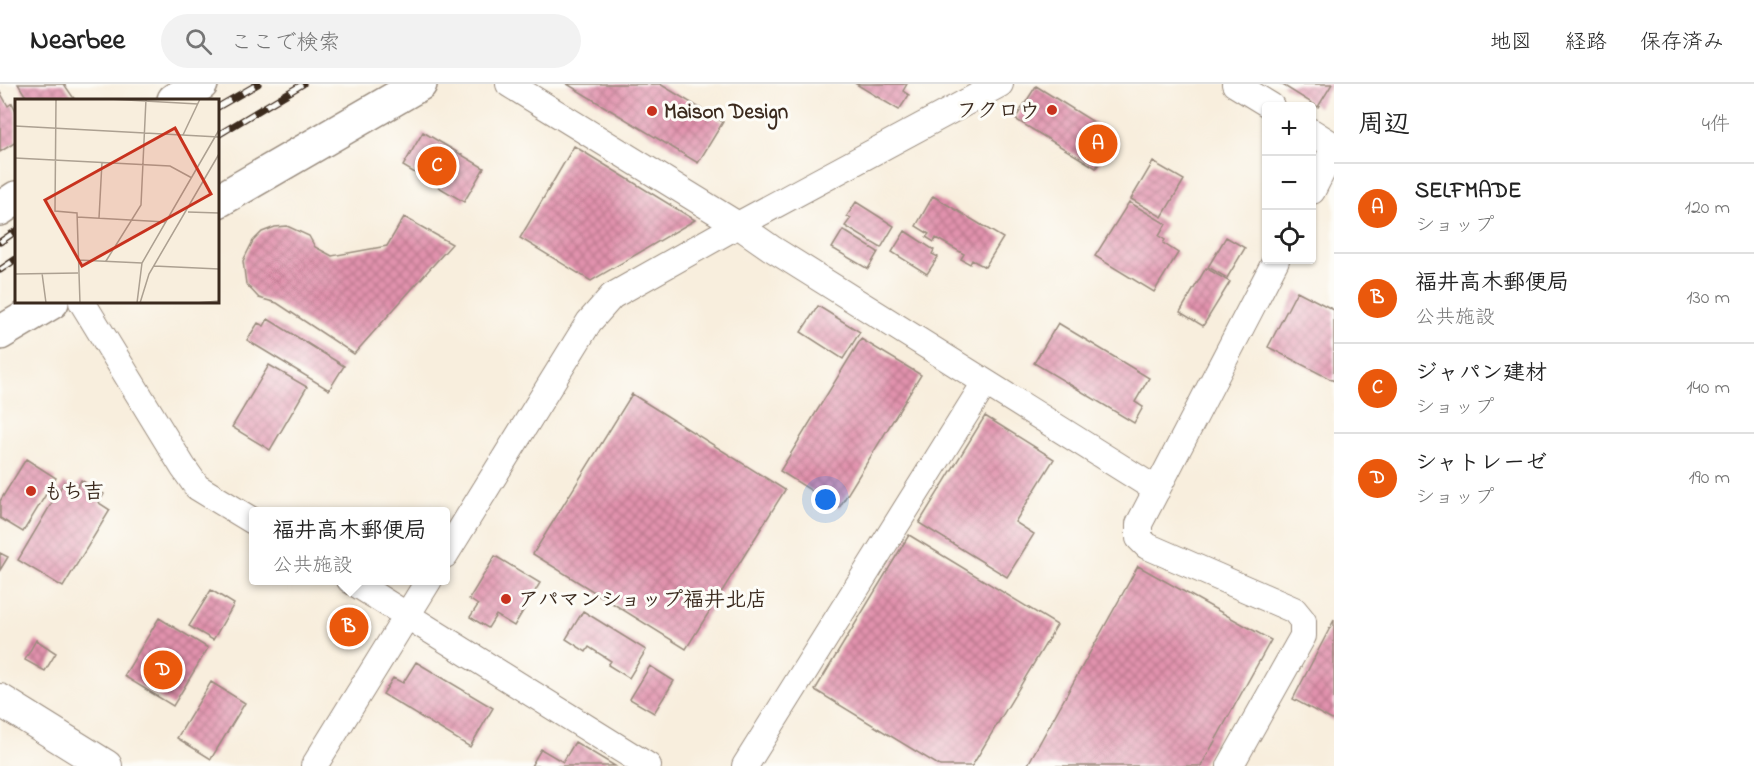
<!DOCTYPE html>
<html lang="ja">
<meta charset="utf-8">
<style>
body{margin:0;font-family:"Indie Flower","Klee One",sans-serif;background:#f2f2f2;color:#222}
.controls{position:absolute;right:18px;top:18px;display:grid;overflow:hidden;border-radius:6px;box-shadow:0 2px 4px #0004}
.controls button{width:54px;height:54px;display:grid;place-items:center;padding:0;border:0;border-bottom:2px solid #e0e0e0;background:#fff;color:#222;font:30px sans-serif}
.you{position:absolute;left:826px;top:416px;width:21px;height:21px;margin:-15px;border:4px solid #fff;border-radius:50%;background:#1a73e8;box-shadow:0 0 0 9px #1a73e833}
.badge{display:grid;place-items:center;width:39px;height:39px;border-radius:50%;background:#ea580c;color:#fff;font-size:20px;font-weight:700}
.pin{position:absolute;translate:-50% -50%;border:3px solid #fff;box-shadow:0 2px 6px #0006}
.popup{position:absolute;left:249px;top:423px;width:201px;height:78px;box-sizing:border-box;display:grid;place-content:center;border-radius:6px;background:#fff;filter:drop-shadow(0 2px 4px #0005);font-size:20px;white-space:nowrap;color:#767676}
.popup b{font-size:22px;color:#222}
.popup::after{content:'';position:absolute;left:50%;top:100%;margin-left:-12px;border:12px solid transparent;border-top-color:#fff}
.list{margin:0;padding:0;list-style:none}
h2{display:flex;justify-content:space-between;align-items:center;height:78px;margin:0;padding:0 24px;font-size:26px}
h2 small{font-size:20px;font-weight:400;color:#767676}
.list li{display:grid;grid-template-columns:39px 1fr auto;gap:18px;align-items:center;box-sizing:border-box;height:90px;padding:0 24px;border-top:2px solid #e0e0e0}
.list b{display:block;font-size:22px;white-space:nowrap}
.list p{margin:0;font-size:20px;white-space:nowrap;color:#767676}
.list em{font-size:20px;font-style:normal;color:#767676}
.icon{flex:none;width:33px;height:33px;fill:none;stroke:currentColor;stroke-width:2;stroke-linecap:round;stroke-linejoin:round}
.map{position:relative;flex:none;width:1334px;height:682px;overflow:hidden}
header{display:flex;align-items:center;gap:36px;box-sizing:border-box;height:84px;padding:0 30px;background:#fff;border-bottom:2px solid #e0e0e0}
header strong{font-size:28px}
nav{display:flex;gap:33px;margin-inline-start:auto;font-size:21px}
.search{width:420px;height:54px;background:#f2f2f2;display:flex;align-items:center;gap:15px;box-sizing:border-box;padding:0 21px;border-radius:33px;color:#767676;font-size:22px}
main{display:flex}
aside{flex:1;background:#fff}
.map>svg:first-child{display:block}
</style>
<header>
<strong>Nearbee</strong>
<div class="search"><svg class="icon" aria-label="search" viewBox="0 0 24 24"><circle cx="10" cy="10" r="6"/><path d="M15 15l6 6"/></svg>ここで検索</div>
<nav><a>地図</a><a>経路</a><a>保存済み</a></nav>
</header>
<main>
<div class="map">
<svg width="1334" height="682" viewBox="0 0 1334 682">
<defs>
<pattern id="building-cross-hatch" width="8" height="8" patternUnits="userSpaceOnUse" patternTransform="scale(1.5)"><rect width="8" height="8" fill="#e192ad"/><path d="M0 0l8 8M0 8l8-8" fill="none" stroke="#b8778c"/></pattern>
</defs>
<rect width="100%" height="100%" fill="#fdfcf7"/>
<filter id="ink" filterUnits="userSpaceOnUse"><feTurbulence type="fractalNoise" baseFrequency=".0167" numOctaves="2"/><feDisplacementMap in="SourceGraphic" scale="12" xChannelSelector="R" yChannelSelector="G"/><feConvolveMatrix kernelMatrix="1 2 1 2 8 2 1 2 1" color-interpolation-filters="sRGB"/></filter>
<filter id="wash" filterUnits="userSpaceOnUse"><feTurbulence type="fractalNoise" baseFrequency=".008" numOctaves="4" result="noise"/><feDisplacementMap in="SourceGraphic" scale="24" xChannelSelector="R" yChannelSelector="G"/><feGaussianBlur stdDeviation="1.35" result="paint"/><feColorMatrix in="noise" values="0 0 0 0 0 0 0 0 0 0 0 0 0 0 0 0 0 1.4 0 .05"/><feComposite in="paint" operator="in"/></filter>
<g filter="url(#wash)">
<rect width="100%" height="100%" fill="#f8eedd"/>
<g id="blocks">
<path fill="url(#building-cross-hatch)" d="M18 0H64L75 16H28Z
M567 0H660L723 38 698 79Z
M856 0H907L903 7 909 11 899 26Z
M1281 0H1332L1318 23Z
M1036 2 1116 52 1096 84 1015 35Z
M0 8 8 22 12 19 16 27V58L0 68Z
M423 48 484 84 464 118 403 82Z
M574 62 695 136 591 197 520 154Z
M1153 78 1184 96 1162 133 1131 115Z
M933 112 1003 154 985 183 972 176 970 180 961 175 964 170 936 154 934 158 926 153 929 150 916 142Z
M856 118 894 142 881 164 845 142 851 134 847 132Z
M1129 118 1166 140 1159 152 1165 156 1163 159 1178 169 1154 208 1095 172Z
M404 133 452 160 354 270 277 219 259 214 246 200 243 177 253 157 262 148 275 143 287 142 309 152 315 163 332 172 387 162Z
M843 146 878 168 868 185 832 164Z
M905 147 934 166 932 170 938 173 927 190 892 168Z
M1226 153 1245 164 1227 194 1208 183Z
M1206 184 1230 198 1203 242 1180 228Z
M1297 207 1334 226V297L1268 263Z
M818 222 860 248 843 275 801 248Z
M268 235 344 282 329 306 247 256 258 239 264 242Z
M1058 239 1149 294 1135 318 1143 323 1134 339 1034 279Z
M861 255 921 291 839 424 780 387Z
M269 281 307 303 270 366 232 343Z
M632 310 785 406 686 565 533 470Z
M985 332 1054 375 1015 438 1034 450 1007 493 919 439Z
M26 375 56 394 23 448 0 434V417Z
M81 396 104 410 99 419 110 426 63 503 18 476 64 398 76 405Z
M909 451 1057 541 972 682H940L815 606Z
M0 469 8 473 0 486Z
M495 472 540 499 514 542 496 531 488 544 470 533 478 521 469 515Z
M1138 482 1271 556 1201 682H1027Z
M211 506 234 520 213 556 189 542Z
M583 527 646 566 629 594 608 581 611 577 589 563 586 568 566 555Z
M159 534 208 564 173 622 124 592Z
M1334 536V637L1293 615Z
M36 556 56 569 45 587 25 576Z
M416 578 493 624 470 663 383 610 393 594 403 599Z
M650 582 674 597 654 629 630 615Z
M211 598 245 619 211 675 177 654Z
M575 658 615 682H531L541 665 563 678Z"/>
</g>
</g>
<g filter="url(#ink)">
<use href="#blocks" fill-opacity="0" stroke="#9a8c7e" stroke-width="1.5"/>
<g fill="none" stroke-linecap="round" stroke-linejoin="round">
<g stroke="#9a8c7e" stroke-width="28">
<path id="minor" d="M509 0 738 141 771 164 1157 406
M1235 0 1271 22
M1312 48 1334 62
M1312 107 1334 64
M82 218 183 383 197 403 253 437
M445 471 589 238 612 212 738 141 1000 0
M350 496 648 682
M314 682 429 496
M745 682 985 299
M1230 682 1303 552V537L1294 526 1147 462 1139 454V440L1276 176"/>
</g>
<g stroke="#9a8c7e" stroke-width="34">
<path id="tertiary" d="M0 616 106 682"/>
</g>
<g stroke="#9a8c7e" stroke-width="36">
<path id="secondary" d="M174 16 201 0
M218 117 420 0
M0 125 16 114
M0 249 52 218"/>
</g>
<use href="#minor" stroke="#fff" stroke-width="26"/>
<use href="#tertiary" stroke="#fff" stroke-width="32"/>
<use href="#secondary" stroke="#fff" stroke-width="33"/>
<g stroke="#3b2a1e" stroke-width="7">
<path id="rail" d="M218 23 258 0
M218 51 303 0
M0 158 16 147
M0 186 16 175"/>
</g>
<use href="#rail" stroke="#fdfcf7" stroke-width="4.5" stroke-dasharray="14" stroke-linecap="butt"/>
</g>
</g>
<g fill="#c8321e" stroke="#fdfcf7" stroke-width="2">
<circle cx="1052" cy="26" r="6"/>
<circle cx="652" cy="27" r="6"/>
<circle cx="31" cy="407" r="6"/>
<circle cx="506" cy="515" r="6"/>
</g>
<g text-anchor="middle" stroke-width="6" stroke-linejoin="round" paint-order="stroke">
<g font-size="21" font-weight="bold" fill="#3b2a1e" stroke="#fdfcf7" text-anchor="start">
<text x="1040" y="33" text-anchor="end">フクロウ</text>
<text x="664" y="34">Maison Design</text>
<text x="43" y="414">もち吉</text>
<text x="518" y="522">アパマンショップ福井北店</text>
</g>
</g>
<g transform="translate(15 15)">
<rect width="204" height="204" fill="#f8eedd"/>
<path fill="none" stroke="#aca091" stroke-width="1.5" d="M41 0 40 112 62 114 65 204M94 0 183 5M0 27 204 38M168 36 185 0M0 59 155 67 177 79M173 113 204 114M62 118 151 123M84 119 87 63M63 161 127 164M91 162 126 106 131 0M139 167 204 170M27 174 31 204M0 175 63 174M122 204 127 164 204 31M125 204 134 175 204 55M181 204 204 202"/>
<path fill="#c8321e" fill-opacity="0.15" stroke="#c8321e" stroke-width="3" d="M160 29 196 95 67 167 30 101Z"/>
<rect width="204" height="204" fill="none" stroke="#3b2a1e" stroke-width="3"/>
</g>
</svg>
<div class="controls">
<button>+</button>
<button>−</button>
<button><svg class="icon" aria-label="locate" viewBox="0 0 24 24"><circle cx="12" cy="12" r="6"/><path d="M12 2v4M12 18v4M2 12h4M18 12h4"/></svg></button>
</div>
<div class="you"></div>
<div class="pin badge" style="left:1098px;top:60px">A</div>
<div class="pin badge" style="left:349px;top:543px">B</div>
<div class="popup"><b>福井高木郵便局</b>公共施設</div>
<div class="pin badge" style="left:437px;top:82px">C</div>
<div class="pin badge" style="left:163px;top:586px">D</div>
</div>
<aside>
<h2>周辺<small>4件</small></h2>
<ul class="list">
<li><span class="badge">A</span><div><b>SELFMADE</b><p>ショップ</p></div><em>120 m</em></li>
<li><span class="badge">B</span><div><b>福井高木郵便局</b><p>公共施設</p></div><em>130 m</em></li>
<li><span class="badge">C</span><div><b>ジャパン建材</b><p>ショップ</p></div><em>140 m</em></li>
<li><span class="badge">D</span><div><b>シャトレーゼ</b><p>ショップ</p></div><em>190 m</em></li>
</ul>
</aside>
</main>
